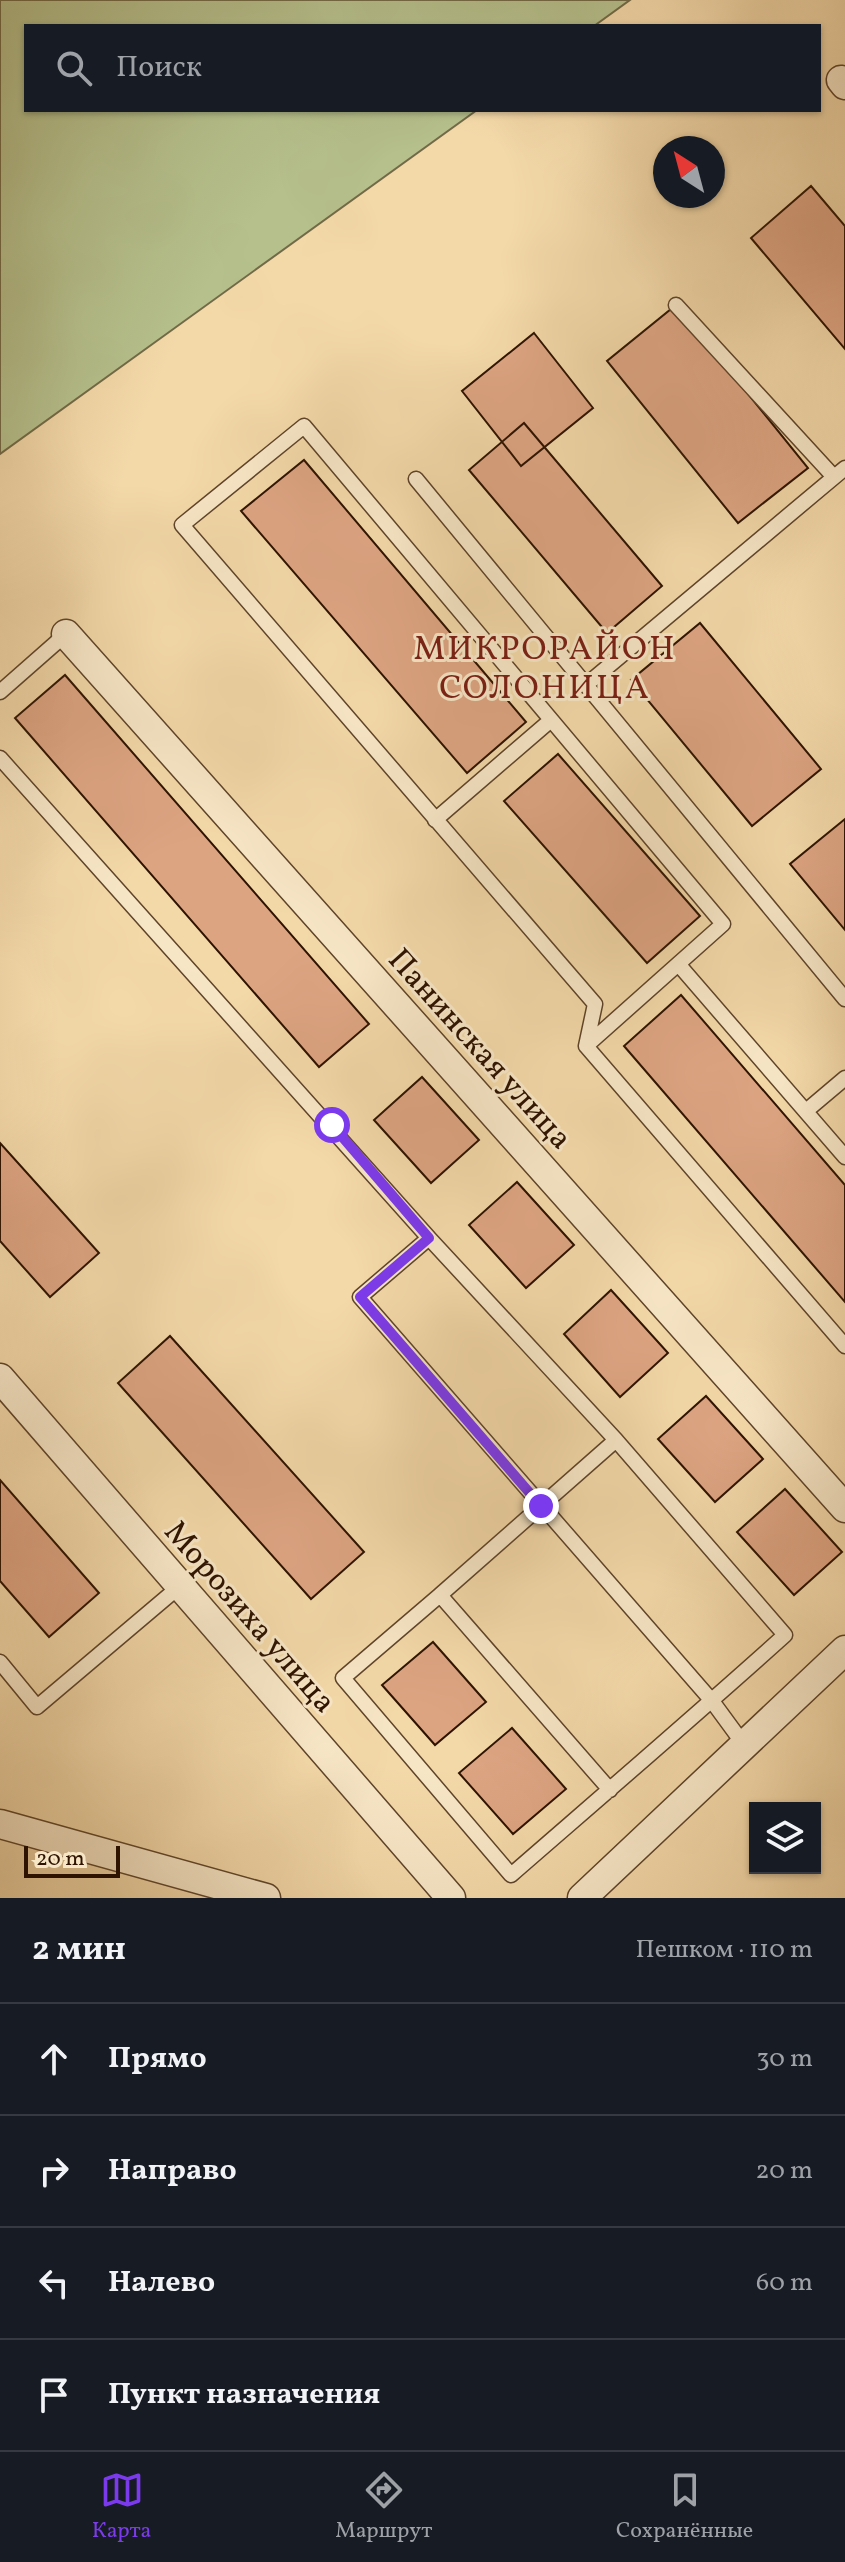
<!DOCTYPE html>
<html lang="ru">
<meta charset="utf-8">
<style>
body{margin:0;font-family:Vollkorn,serif;background:#242831;color:#f1f3f6}
.controls{position:absolute;right:24px;bottom:24px;display:grid;overflow:hidden;border-radius:0px;box-shadow:0 2px 6px #0004}
.controls button{width:72px;height:72px;display:grid;place-items:center;padding:0;border:0;border-bottom:2px solid #363941;background:#171b24;color:#f1f3f6;font:40px sans-serif}
.compass{position:absolute;left:653px;top:136px;width:72px;height:72px;border-radius:50%;background:#171b24;box-shadow:0 2px 6px #0004;rotate:324deg}
.scale{position:absolute;left:24px;bottom:20px;width:96px;box-sizing:border-box;padding-left:8px;border:4px solid #2e1300;border-top:0;font-size:22px;line-height:28px;white-space:nowrap;color:#2e1300;-webkit-text-stroke:6px #f7e6c6;paint-order:stroke}
.stop{position:absolute;width:24px;height:24px;margin:-18px;border:6px solid #7c3aed;border-radius:50%;background:#fff}
.stop.end{background:#7c3aed;border-color:#fff;box-shadow:0 2px 8px #0008}
.list{margin:0;padding:0;list-style:none}
h2{display:flex;justify-content:space-between;align-items:center;height:104px;margin:0;padding:0 32px;font-size:34px}
h2 small{font-size:26px;font-weight:400;color:#9ea1a6}
.list li{display:grid;grid-template-columns:52px 1fr auto;gap:24px;align-items:center;box-sizing:border-box;height:112px;padding:0 32px;border-top:2px solid #363941}
.list b{display:block;font-size:30px;white-space:nowrap}
.list em{font-size:26px;font-style:normal;color:#9ea1a6}
.icon{flex:none;width:44px;height:44px;fill:none;stroke:currentColor;stroke-width:2;stroke-linecap:round;stroke-linejoin:round}
.map{position:relative;flex:none;width:845px;height:1898px;overflow:hidden}
.search{position:absolute;background:#171b24;box-shadow:0 2px 6px #0004;left:24px;right:24px;top:24px;height:88px;display:flex;align-items:center;gap:20px;box-sizing:border-box;padding:0 28px;border-radius:0px;color:#9ea1a6;font-size:30px}
.sheet{height:552px;background:#171b24}
nav{display:flex;justify-content:space-around;align-items:center;box-sizing:border-box;height:112px;border-top:2px solid #363941;background:#171b24;font-size:22px;color:#9ea1a6}
nav a{display:grid;justify-items:center;gap:4px}
nav .on{color:#7c3aed}
.map>svg:first-child{display:block}
</style>
<div class="map">
<svg width="845" height="1898" viewBox="0 0 845 1898">
<rect width="100%" height="100%" fill="#f3d8a8"/>
<filter id="stains"><feTurbulence type="fractalNoise" baseFrequency=".0025" numOctaves="4"/><feColorMatrix values="0 0 0 0 .2 0 0 0 0 .09 0 0 0 0 .02 0 0 0 .5 -.17"/></filter>
<radialGradient id="worn" r=".72"><stop offset=".6" stop-color="#630" stop-opacity="0"/><stop offset="1" stop-color="#630" stop-opacity=".3"/></radialGradient>
<path fill="#b5c08c" stroke="#726a46" stroke-width="2" d="M0 0H630L594 26H26V110H477L0 454Z"/>
<path fill="#dda482" stroke="#2e1300" stroke-width="2" d="M811 186 845 226V349L751 238Z
M676 305 808 468 738 523 607 361Z
M534 333 593 408 521 466 462 391Z
M524 423 662 586 607 633 469 470Z
M304 460 526 722 467 773 241 511Z
M700 623 821 769 752 826 631 680Z
M65 675 369 1024 319 1067 15 718Z
M558 754 700 916 647 963 504 801Z
M845 819V930L790 864Z
M681 995 845 1185V1302L624 1046Z
M422 1077 479 1140 431 1183 374 1120Z
M0 1143 99 1253 50 1297 0 1241Z
M517 1182 574 1245 526 1288 469 1225Z
M611 1290 668 1353 620 1397 564 1334Z
M170 1336 364 1552 311 1599 118 1383Z
M706 1396 763 1459 715 1502 658 1439Z
M0 1480 99 1593 49 1637 0 1581Z
M785 1489 842 1552 794 1595 737 1532Z
M433 1642 486 1702 435 1745 382 1685Z
M512 1728 566 1789 513 1834 459 1773Z"/>
<g fill="none" stroke-linecap="round" stroke-linejoin="round">
<g stroke="#5f442a" stroke-width="17">
<path id="service" d="M676 305 834 477
M416 479 845 999
M586 685 845 468
M0 692 66 634
M0 758 429 1238
M435 820 551 720
M679 965 845 1157
M586 1046 723 924 304 426 182 525 595 1004 586 1046 845 1346
M806 1111 845 1078
M616 1440 429 1238 360 1297 712 1701 745 1746
M440 1595 616 1440 785 1635C695 1716 603 1795 511 1875L343 1678 440 1595 610 1790
M0 1662 37 1707 180 1586"/>
</g>
<g stroke="#5f442a" stroke-width="31">
<path id="minor" d="M841 80 845 85
M66 634 845 1508
M0 1378 451 1898
M0 1824 266 1898
M582 1898 845 1650"/>
</g>
<use href="#service" stroke="#f7e6c6" stroke-width="14"/>
<use href="#minor" stroke="#f7e6c6" stroke-width="28"/>
</g>
<g fill="none" stroke-linecap="round" stroke-linejoin="round">
<path stroke="#7c3aed" stroke-width="10" d="M332 1125 429 1238 360 1297 541 1506"/>
</g>
<g text-anchor="middle" stroke-width="6" stroke-linejoin="round" paint-order="stroke">
<g font-size="32" fill="#2e1300" stroke="#f7e6c6">
<text transform="translate(481 1048) rotate(48)" y="11">Панинская улица</text>
<text transform="translate(251 1616) rotate(49)" y="11">Морозиха улица</text>
</g>
<g font-size="34" letter-spacing="2" fill="#7a1f14" stroke="#f7e6c6">
<text x="545" y="659">МИКРОРАЙОН<tspan x="545" dy="39">СОЛОНИЦА</tspan></text>
</g>
</g>
<rect width="100%" height="100%" filter="url(#stains)"/>
<rect width="100%" height="100%" fill="url(#worn)"/>
</svg>
<div class="controls">
<button><svg class="icon" aria-label="layers" viewBox="0 0 24 24"><path d="M12 4l9 5-9 5-9-5zM3 14l9 5 9-5"/></svg></button>
</div>
<svg class="compass" viewBox="-18 -18 36 36"><path d="M0-13l5 13h-10z" fill="#e53935"/><path d="M0 13l5-13h-10z" fill="#9ea1a6"/></svg>
<div class="scale">20 m</div>
<div class="stop" style="left:332px;top:1125px"></div>
<div class="stop end" style="left:541px;top:1506px"></div>
<div class="search"><svg class="icon" aria-label="search" viewBox="0 0 24 24"><circle cx="10" cy="10" r="6"/><path d="M15 15l6 6"/></svg>Поиск</div>
</div>
<section class="sheet">
<h2>2 мин<small>Пешком · 110 m</small></h2>
<ul class="list">
<li><svg class="icon" aria-label="ahead" viewBox="0 0 24 24"><path d="M12 20V5M6 11l6-6 6 6"/></svg><div><b>Прямо</b></div><em>30 m</em></li>
<li><svg class="icon" aria-label="right" viewBox="0 0 24 24"><path d="M7 20v-9h11M14 6l5 5-5 5"/></svg><div><b>Направо</b></div><em>20 m</em></li>
<li><svg class="icon" aria-label="left" viewBox="0 0 24 24"><path d="M17 20v-9H6M10 6l-5 5 5 5"/></svg><div><b>Налево</b></div><em>60 m</em></li>
<li><svg class="icon" aria-label="arrive" viewBox="0 0 24 24"><path d="M6 21V4h12l-3 4 3 4H6"/></svg><div><b>Пункт назначения</b></div></li>
</ul>
</section>
<nav>
<a class="on"><svg class="icon" aria-label="map" viewBox="0 0 24 24"><path d="M3 6l6-2 6 2 6-2v14l-6 2-6-2-6 2zM9 4v14M15 6v14"/></svg>Карта</a>
<a><svg class="icon" aria-label="directions" viewBox="0 0 24 24"><path d="M12 3l9 9-9 9-9-9zM9 14v-3h6M13 9l2 2-2 2"/></svg>Маршрут</a>
<a><svg class="icon" aria-label="saved" viewBox="0 0 24 24"><path d="M7 4h10v16l-5-4-5 4z"/></svg>Сохранённые</a>
</nav>
